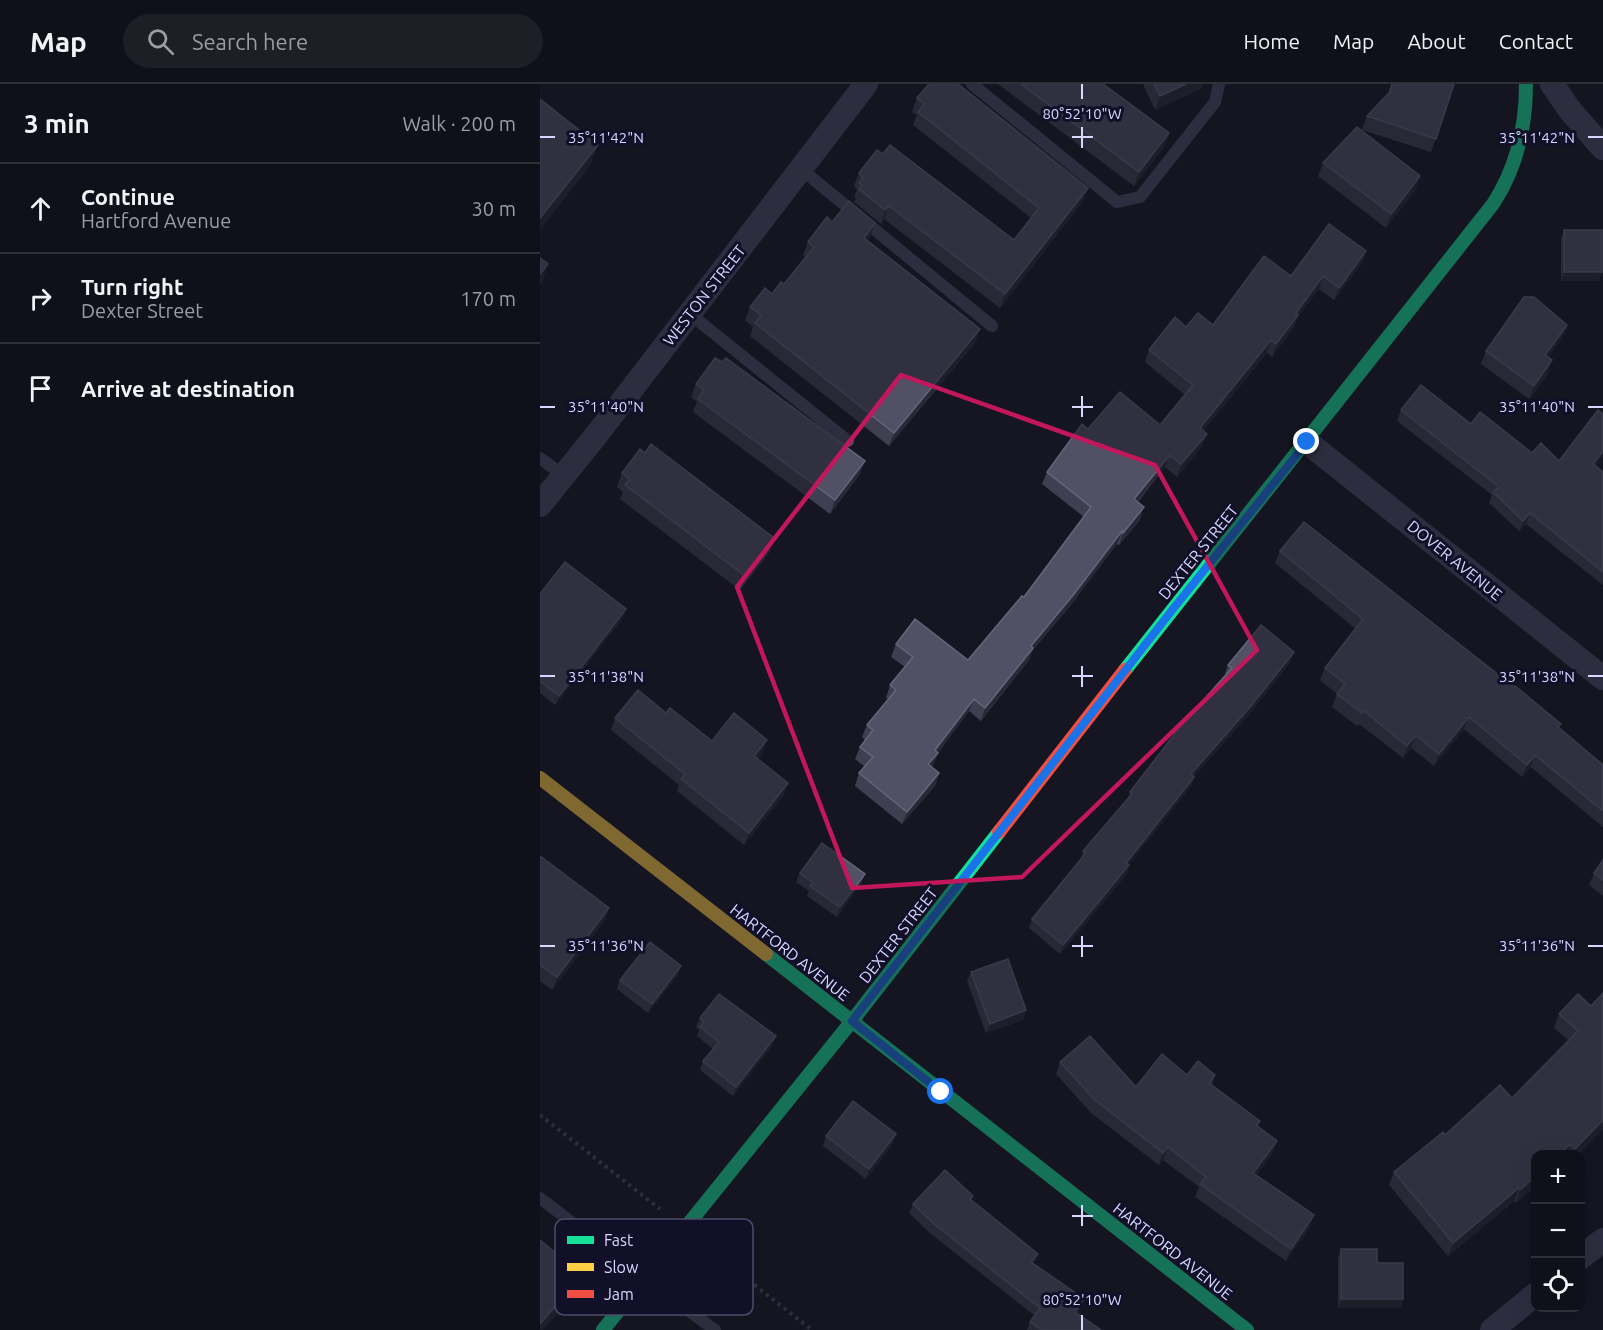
<!DOCTYPE html>
<meta charset="utf-8">
<style>
body{margin:0;font-family:Ubuntu,sans-serif;background:#1e1e27;color:#f1f3f6}
.controls{position:absolute;right:18px;bottom:18px;display:grid;overflow:hidden;border-radius:12px;box-shadow:0 6px 24px #0002}
.controls button{width:54px;height:54px;display:grid;place-items:center;padding:0;border:0;border-bottom:2px solid #303039;background:#10101a;color:#f1f3f6;font:30px sans-serif}
.stop{position:absolute;width:18px;height:18px;margin:-14px;border:4px solid #1a73e8;border-radius:50%;background:#fff}
.stop.end{background:#1a73e8;border-color:#fff;box-shadow:0 2px 6px #0008}
.list{margin:0;padding:0;list-style:none}
h2{display:flex;justify-content:space-between;align-items:center;height:78px;margin:0;padding:0 24px;font-size:26px}
h2 small{font-size:20px;font-weight:400;color:#9c9da2}
.list li{display:grid;grid-template-columns:39px 1fr auto;gap:18px;align-items:center;box-sizing:border-box;height:90px;padding:0 24px;border-top:2px solid #303039}
.list b{display:block;font-size:22px;white-space:nowrap}
.list p{margin:0;font-size:20px;white-space:nowrap;color:#9c9da2}
.list em{font-size:20px;font-style:normal;color:#9c9da2}
.icon{flex:none;width:33px;height:33px;fill:none;stroke:currentColor;stroke-width:2;stroke-linecap:round;stroke-linejoin:round}
.map{position:relative;flex:none;width:1063px;height:1246px;overflow:hidden}
header{display:flex;align-items:center;gap:36px;box-sizing:border-box;height:84px;padding:0 30px;background:#10101a;border-bottom:2px solid #303039}
header strong{font-size:28px}
nav{display:flex;gap:33px;margin-inline-start:auto;font-size:21px}
.search{width:420px;height:54px;background:#1e1e27;display:flex;align-items:center;gap:15px;box-sizing:border-box;padding:0 21px;border-radius:33px;color:#9c9da2;font-size:22px}
main{display:flex}
aside{flex:1;background:#10101a}
.map>svg:first-child{display:block}
</style>
<header>
<strong>Map</strong>
<div class="search"><svg class="icon" aria-label="search" viewBox="0 0 24 24"><circle cx="10" cy="10" r="6"/><path d="M15 15l6 6"/></svg>Search here</div>
<nav><a>Home</a><a>Map</a><a>About</a><a>Contact</a></nav>
</header>
<main>
<aside>
<h2>3 min<small>Walk · 200 m</small></h2>
<ul class="list">
<li><svg class="icon" aria-label="ahead" viewBox="0 0 24 24"><path d="M12 20V5M6 11l6-6 6 6"/></svg><div><b>Continue</b><p>Hartford Avenue</p></div><em>30 m</em></li>
<li><svg class="icon" aria-label="right" viewBox="0 0 24 24"><path d="M7 20v-9h11M14 6l5 5-5 5"/></svg><div><b>Turn right</b><p>Dexter Street</p></div><em>170 m</em></li>
<li><svg class="icon" aria-label="arrive" viewBox="0 0 24 24"><path d="M6 21V4h12l-3 4 3 4H6"/></svg><div><b>Arrive at destination</b></div></li>
</ul>
</aside>
<div class="map">
<svg width="1063" height="1246" viewBox="0 0 1063 1246">
<rect width="100%" height="100%" fill="#161622"/>
<g fill="none" stroke-linecap="round" stroke-linejoin="round">
<path stroke="#44525e" stroke-width="4" stroke-dasharray="3 4.5" stroke-linecap="butt" d="M0 1031 120 1125
M167 1164 272 1246"/>
<path stroke="#4a4b63" stroke-width="12" d="M432 0 577 118 600 113 675 18 679 0
M261 85 452 242
M150 230 308 357
M0 374 24 392
M0 1114 70 1168 106 1190 134 1216 175 1246"/>
<path stroke="#4a4b63" stroke-width="24" d="M1012 0 1029 25 1063 64
M767 358 1063 594
M0 421 58 349 326 0
M1040 1174 1063 1156
M952 1246 996 1210"/>
<path stroke="#16e098" stroke-width="14" d="M585 586 953 120C976 85 986 42 986 0
M226 870 707 1246
M63 1246 312 937 459 748"/>
<path stroke="#ffcf43" stroke-width="14" d="M0 694 226 870"/>
<path stroke="#f24e42" stroke-width="14" d="M459 748 585 586"/>
</g>
<path fill="#403f51" d="M458 0H563L629 49 624 63 594 102Z
M603 0H663L662 4 615 26Z
M851 0H914L891 68 822 46 827 32 848 10Z
M377 14 543 117 460 224 344 135 341 140 314 118 316 114 314 113 317 106 314 102 319 89 474 156 491 134 373 41 377 31 372 28Z
M783 79 880 92 875 106 846 144 778 92Z
M292 138 330 153 327 157 435 259 349 362 210 252 213 243 205 236 210 223 232 210 244 200 266 174 263 171 268 158Z
M1024 146 1062 188 1058 197H1021V155Z
M822 179 794 216 779 205 758 232 754 243 732 273 727 269 663 347 667 350 662 362 637 393 625 383 598 418 600 436 579 461 577 460 530 522 492 567 489 576 441 637 429 627 398 669 392 683 399 689 395 702 362 740 315 702 319 689 325 683 315 675 320 663 325 656 322 653 327 641 348 615 346 614 350 601 365 583 351 573 356 560 428 576 484 513 544 433 502 400 507 388 548 345 620 341 645 311 605 278 609 266 646 243 673 241 751 192Z
M1027 241 1022 254 1008 273V290L989 315 941 280 946 267Z
M156 300 320 390 290 430 153 328 157 318 151 313Z
M861 326 931 340 992 369 1019 377 1056 382 1063 388V501L986 440 979 447 949 419 952 411 857 337Z
M105 369 234 454 229 468 200 506 80 415 83 408 77 403 82 389Z
M740 467 1019 644 1063 681V743L991 683 982 693 924 645 894 682 871 664 863 674 819 640 817 642 792 623 797 610 780 596 785 584 816 545 735 479Z
M0 510 82 535 15 621 0 609Z
M751 577 707 633 654 692 651 702 588 781H589L586 791 520 870 489 844 492 835 540 776 543 767 587 716 590 708 686 591 685 590 688 581Z
M126 629 172 657 223 669 218 675 244 711 204 761 137 707 139 701 71 646 75 634Z
M0 772 65 836 12 906 0 897Z
M1063 776V812L1049 801 1054 789Z
M260 789 325 790 321 799 297 833 267 812 269 807 256 798Z
M431 888 486 926 483 936 446 949 427 897Z
M138 891 108 929 77 905 80 896Z
M1063 909V1045L1038 1071H996V1101L976 1119 974 1117 908 1172 849 1101 854 1088 905 1051 972 1014 1029 957 1014 944 1019 930 1051 922Z
M160 934 232 962 193 1012 160 986 163 977 173 965 157 952 159 946 156 943Z
M520 978 596 1003 647 991H675L672 1001 720 1037 718 1042 733 1069 716 1091 770 1143 746 1177 655 1113 659 1103 623 1076 619 1081 551 1029 516 990Z
M286 1052 353 1059 326 1095 283 1062Z
M432 1116 494 1180 544 1215 541 1225 538 1229 561 1246H487L490 1238 495 1232 390 1149 369 1129 373 1120Z
M801 1165 837 1179 863 1215 860 1224H798V1174Z"/>
<path fill="#292836" d="M646 0H663L662 4 615 26 620 12Z
M629 49 624 63 594 102 599 88Z
M58 61 50 82 0 146V134Z
M880 92 875 106 846 144 851 130Z
M548 104 543 117 460 224 465 210Z
M349 122 344 135 341 140 345 126Z
M335 139 330 153 319 168 324 154Z
M826 167 822 179 794 216 799 204Z
M8 180 1 201 0 202V190Z
M1024 188H1062L1058 197H1021Z
M783 192 779 205 758 232 754 243 732 273 736 260 756 229Z
M1027 241 1022 254 1000 284 1005 271Z
M440 245 435 259 349 362 354 349Z
M731 256 727 269 655 357 660 344Z
M1012 276 1008 290 989 315 994 302Z
M667 350 662 362 637 393 641 380Z
M1063 367V373L1049 390 1053 380Z
M630 371 625 383 590 427 594 415Z
M325 377 320 390 290 430 295 416Z
M604 423 600 436 579 461 583 449Z
M990 429 986 440 979 447 983 437Z
M582 447 577 460 530 522 492 567 489 576 441 637 445 624 491 562Z
M234 454 229 468 200 506 205 492Z
M86 525 82 535 15 621 19 612Z
M754 568 751 577 707 633 647 700 651 690Z
M434 615 429 627 397 670 398 669 393 681 384 693 395 666Z
M929 633 924 645 894 682 899 670Z
M876 651 871 664 863 674 867 662Z
M227 656 223 669 210 685 214 672Z
M995 671 991 683 982 693 987 681Z
M399 689 395 702 362 740 367 728Z
M654 693 651 702 583 788 586 779Z
M248 699 244 711 204 761 209 749Z
M589 781 586 791 520 870 523 861Z
M325 790 321 799 297 833 300 823Z
M69 824 65 836 12 906 17 893Z
M141 882 138 891 108 929 112 920Z
M486 926 483 936 446 949 450 940Z
M236 952 232 962 193 1012 196 1003Z
M1063 1036V1045L1038 1071H1033L1035 1065Z
M356 1050 353 1059 326 1095 329 1085Z
M737 1057 733 1069 708 1101 713 1089Z
M1030 1060 1027 1071H1019Z
M628 1063 623 1076 619 1081 623 1069Z
M996 1092V1101L976 1119 981 1105Z
M979 1104 974 1117 908 1172 913 1159Z
M774 1131 770 1143 746 1177 751 1165Z
M498 1170 494 1179 488 1187 491 1178Z
M42 1191 35 1209 3 1246H0V1240Z
M544 1215 541 1225 532 1237 535 1228Z
M801 1215H863L860 1224H798Z"/>
<path fill="#515064" stroke="#66657c" stroke-width="1.5" d="M389 0H418L548 104 465 210 349 122 345 126 319 105 322 101 319 99 323 94 319 89 337 66 343 70 350 61 474 156 499 124 378 28 384 20 377 14Z
M481 0H563L629 49 599 88Z
M614 0H646L620 12Z
M852 0H914L896 55 827 32 850 8Z
M0 15 58 61 0 134Z
M817 43 880 92 851 130 783 79Z
M309 117 335 139 324 154 440 245 354 349 215 239 221 231 210 223 225 204 232 210 241 198 244 200 274 163 268 158 287 133 292 138Z
M789 140 826 167 799 204 783 192 756 229 758 231 736 260 731 256 660 344 667 350 641 380 630 371 594 415 604 423 583 449 582 447 534 510 491 562 493 564 445 624 434 615 395 666 398 669 388 680 399 689 367 728 319 689 333 673 320 663 333 646 327 641 356 606 350 601 373 573 356 560 375 535 428 576 482 512 484 513 551 423 507 388 542 340 548 345 580 308 620 341 653 301 609 266 635 233 646 243 658 229 673 241 724 172 751 192Z
M1024 146H1062V188H1024Z
M0 174 8 180 0 190Z
M984 213H994L1027 241 1005 271 1012 276 994 302 946 267Z
M175 274 182 278 186 274 325 377 295 416 158 315 164 306 156 300Z
M881 301 931 340 940 328 992 369 1001 359 1019 377 1058 326 1063 330V367L1053 380 1063 388V488L990 429 983 437 953 408 959 403 861 326Z
M111 360 234 454 205 492 85 401 90 395 82 389 100 365 105 369Z
M764 438 974 603 975 602 1021 640 1018 643 1063 681V727L995 671 987 681 929 633 899 670 876 651 867 662 824 627 822 629 797 610 805 600 785 584 823 535 740 467Z
M25 478 86 525 19 612 0 597V510Z
M721 541 754 568 710 623 651 690 654 693 586 779 589 781 523 861 492 835 546 769 543 767 592 710 590 708 643 639 692 584 688 581Z
M98 606 126 629 130 624 172 657 194 629 227 656 214 672 248 699 209 749 141 695 145 690 75 634Z
M282 759 325 790 300 823 270 802 273 799 260 789Z
M0 772 69 824 17 893 0 881Z
M1063 776V796L1054 789Z
M110 858 141 882 112 920 80 896Z
M468 875 486 926 450 940 431 888Z
M1063 909V1036L1035 1065 1030 1060 1019 1071H996V1092L981 1105 979 1104 913 1159 854 1088 903 1048 905 1051 960 1001 972 1014 1038 947 1019 930 1038 910 1051 922Z
M179 910 236 952 196 1003 163 977 179 958 160 943 164 938 160 934Z
M550 952 596 1003 622 970 647 991 658 977 675 991 669 999 720 1037 716 1041 737 1057 713 1089 774 1131 751 1165 660 1100 666 1093 628 1063 623 1069 555 1016 520 978Z
M313 1017 356 1050 329 1085 286 1052Z
M405 1086 433 1112 430 1115 498 1170 491 1178 544 1215 535 1228 561 1246H502L490 1238 500 1224 393 1139 373 1120Z
M0 1156 42 1191 0 1240Z
M801 1165H837V1179H863V1215H801Z"/>
<g fill="none" stroke-linecap="round" stroke-linejoin="round">
<path stroke="#1a73e8" stroke-width="8" d="M401 1008 312 937 633 525 767 358"/>
</g>
<path d="M0 0H1063V1246H0ZM361 291 615 381 717 566 482 793 312 804 197 503Z" fill="#161622" fill-opacity=".55" fill-rule="evenodd"/>
<path fill="none" stroke="#c2185b" stroke-width="4.5" stroke-linejoin="round" d="M361 291 615 381 717 566 482 793 312 804 197 503Z"/>
<path fill="none" stroke="#d8d7ff" stroke-width="2" d="M542 0V15M542 43V64M0 53H15M532 53H553M1048 53H1063M542 312V333M0 323H15M532 323H553M1048 323H1063M542 582V603M0 592H15M532 592H553M1048 592H1063M542 852V873M0 862H15M532 862H553M1048 862H1063M542 1121V1142M532 1132H553M542 1231V1246"/>
<g text-anchor="middle" stroke-width="6" stroke-linejoin="round" paint-order="stroke">
<g font-size="16" fill="#d8d7ff" stroke="#121028">
<text transform="translate(164 211) rotate(-52)" y="6">WESTON STREET</text>
<text transform="translate(658 468) rotate(-51)" y="6">DEXTER STREET</text>
<text transform="translate(915 476) rotate(39)" y="6">DOVER AVENUE</text>
<text transform="translate(358 851) rotate(-52)" y="6">DEXTER STREET</text>
<text transform="translate(250 868) rotate(38)" y="6">HARTFORD AVENUE</text>
<text transform="translate(633 1167) rotate(38)" y="6">HARTFORD AVENUE</text>
</g>
</g>
<rect x="15" y="1135" width="198" height="96" rx="9" fill="#121028" stroke="#4d4c68" stroke-width="1.5"/>
<rect x="27" y="1152" width="27" height="8" fill="#16e098"/>
<rect x="27" y="1179" width="27" height="8" fill="#ffcf43"/>
<rect x="27" y="1206" width="27" height="8" fill="#f24e42"/>
<g font-size="16" fill="#d8d7ff">
<text x="64" y="1162">Fast</text>
<text x="64" y="1189">Slow</text>
<text x="64" y="1216">Jam</text>
</g>
<g font-size="15" text-anchor="middle" fill="#d8d7ff" stroke="#121028" stroke-width="6" stroke-linejoin="round" paint-order="stroke">
<text x="542" y="35">80°52'10"W</text>
<text x="66" y="59">35°11'42"N</text>
<text x="997" y="59">35°11'42"N</text>
<text x="66" y="328">35°11'40"N</text>
<text x="997" y="328">35°11'40"N</text>
<text x="66" y="598">35°11'38"N</text>
<text x="997" y="598">35°11'38"N</text>
<text x="66" y="867">35°11'36"N</text>
<text x="997" y="867">35°11'36"N</text>
<text x="542" y="1221">80°52'10"W</text>
</g>
</svg>
<div class="controls">
<button>+</button>
<button>−</button>
<button><svg class="icon" aria-label="locate" viewBox="0 0 24 24"><circle cx="12" cy="12" r="6"/><path d="M12 2v4M12 18v4M2 12h4M18 12h4"/></svg></button>
</div>
<div class="stop" style="left:401px;top:1008px"></div>
<div class="stop end" style="left:767px;top:358px"></div>
</div>
</main>
